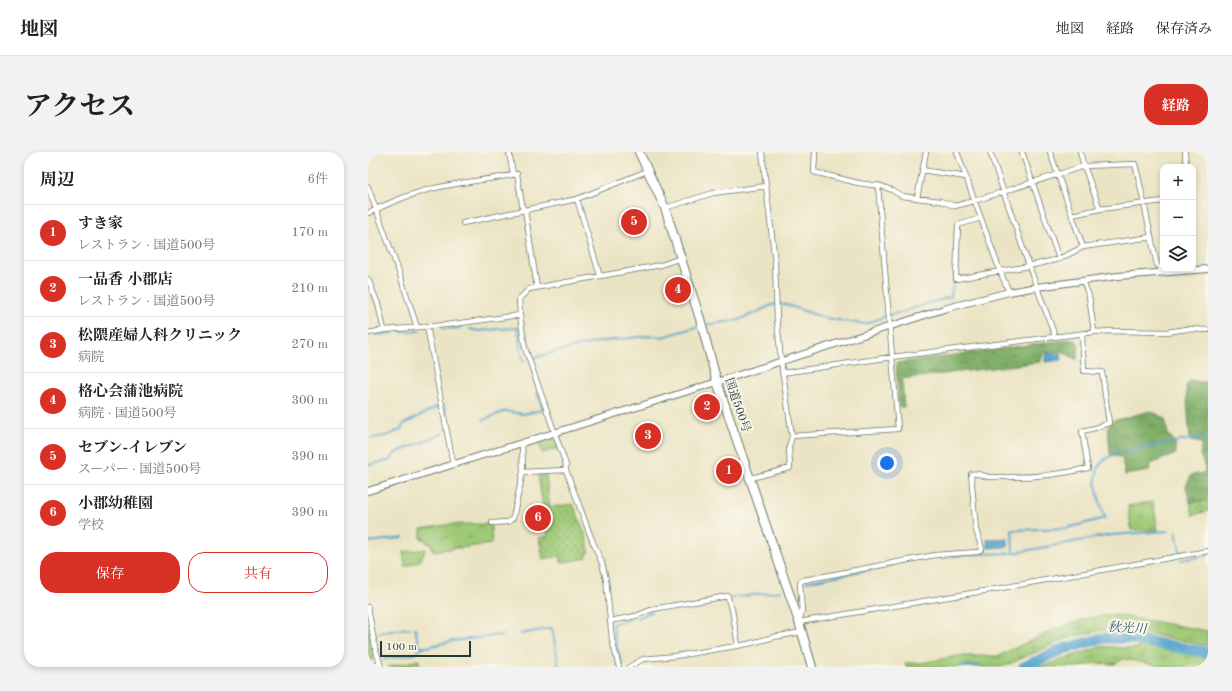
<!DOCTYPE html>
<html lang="ja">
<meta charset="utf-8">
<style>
body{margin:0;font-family:"Old Standard TT","Noto Serif JP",serif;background:#f2f2f2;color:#222}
.controls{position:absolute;right:12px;top:12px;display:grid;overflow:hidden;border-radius:8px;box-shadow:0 2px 6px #0003}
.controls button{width:36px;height:36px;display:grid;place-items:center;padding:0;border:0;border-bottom:1px solid #e0e0e0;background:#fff;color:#222;font:20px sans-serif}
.scale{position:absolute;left:12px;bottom:10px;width:91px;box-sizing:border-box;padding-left:4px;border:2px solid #1f3d34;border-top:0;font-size:11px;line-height:14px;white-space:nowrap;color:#1f3d34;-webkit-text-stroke:3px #fbf7ec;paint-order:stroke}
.you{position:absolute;left:519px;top:311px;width:14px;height:14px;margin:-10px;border:3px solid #fff;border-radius:50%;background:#1a73e8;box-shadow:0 0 0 6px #1a73e833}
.badge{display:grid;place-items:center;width:26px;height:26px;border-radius:50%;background:#d93025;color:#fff;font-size:13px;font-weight:700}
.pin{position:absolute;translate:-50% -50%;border:2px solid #fff;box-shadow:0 1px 4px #0006}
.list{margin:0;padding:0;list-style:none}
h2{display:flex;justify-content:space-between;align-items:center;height:52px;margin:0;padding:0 16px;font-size:17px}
h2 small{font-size:13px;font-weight:400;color:#767676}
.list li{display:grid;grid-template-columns:26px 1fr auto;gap:12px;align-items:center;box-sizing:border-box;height:56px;padding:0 16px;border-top:1px solid #e0e0e0}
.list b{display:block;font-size:15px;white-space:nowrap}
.list p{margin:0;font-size:13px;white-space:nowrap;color:#767676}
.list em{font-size:13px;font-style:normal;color:#767676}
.actions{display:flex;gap:8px;padding:12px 16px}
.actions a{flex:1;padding:9px 0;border:1px solid #d93025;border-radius:16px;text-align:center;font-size:14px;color:#d93025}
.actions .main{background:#d93025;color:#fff}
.icon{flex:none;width:22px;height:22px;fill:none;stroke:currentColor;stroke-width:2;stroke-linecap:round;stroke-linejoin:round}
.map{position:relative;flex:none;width:840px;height:515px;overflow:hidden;border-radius:16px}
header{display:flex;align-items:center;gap:24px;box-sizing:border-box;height:56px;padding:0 20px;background:#fff;border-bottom:1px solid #e0e0e0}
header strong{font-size:19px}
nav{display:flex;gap:22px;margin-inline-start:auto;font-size:14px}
.intro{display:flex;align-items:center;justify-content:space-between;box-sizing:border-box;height:96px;padding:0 24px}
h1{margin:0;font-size:28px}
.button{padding:10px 18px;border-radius:16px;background:#d93025;color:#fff;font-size:14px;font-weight:700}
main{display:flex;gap:24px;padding:0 24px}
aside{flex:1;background:#fff;border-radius:16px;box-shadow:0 2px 6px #0003}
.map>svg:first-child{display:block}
</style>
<header>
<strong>地図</strong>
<nav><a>地図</a><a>経路</a><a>保存済み</a></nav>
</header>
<div class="intro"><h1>アクセス</h1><a class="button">経路</a></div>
<main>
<aside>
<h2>周辺<small>6件</small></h2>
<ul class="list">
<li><span class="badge">1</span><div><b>すき家</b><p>レストラン · 国道500号</p></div><em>170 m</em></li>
<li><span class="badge">2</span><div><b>一品香 小郡店</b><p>レストラン · 国道500号</p></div><em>210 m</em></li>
<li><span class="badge">3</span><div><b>松隈産婦人科クリニック</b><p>病院</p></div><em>270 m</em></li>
<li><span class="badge">4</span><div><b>格心会蒲池病院</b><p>病院 · 国道500号</p></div><em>300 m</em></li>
<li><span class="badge">5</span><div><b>セブン-イレブン</b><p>スーパー · 国道500号</p></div><em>390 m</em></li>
<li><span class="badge">6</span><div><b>小郡幼稚園</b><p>学校</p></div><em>390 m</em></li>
</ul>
<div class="actions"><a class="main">保存</a><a>共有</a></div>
</aside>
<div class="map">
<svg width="840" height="515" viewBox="0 0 840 515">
<defs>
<pattern id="grass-tufts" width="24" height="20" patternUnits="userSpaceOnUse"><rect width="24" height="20" fill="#9ec975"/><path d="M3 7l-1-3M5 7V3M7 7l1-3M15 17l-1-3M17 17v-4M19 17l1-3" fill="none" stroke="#80a461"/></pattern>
<pattern id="forest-crowns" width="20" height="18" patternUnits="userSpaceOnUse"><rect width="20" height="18" fill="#7ead66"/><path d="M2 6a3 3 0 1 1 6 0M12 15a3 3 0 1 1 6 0" fill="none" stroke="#678e55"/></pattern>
<pattern id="park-dots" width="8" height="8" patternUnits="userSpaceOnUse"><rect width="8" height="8" fill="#9ec975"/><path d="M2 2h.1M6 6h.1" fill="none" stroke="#80a461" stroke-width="1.8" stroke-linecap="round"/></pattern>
</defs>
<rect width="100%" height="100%" fill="#fbf7ec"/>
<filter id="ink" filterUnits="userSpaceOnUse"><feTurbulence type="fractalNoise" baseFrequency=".025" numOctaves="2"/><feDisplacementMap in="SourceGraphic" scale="8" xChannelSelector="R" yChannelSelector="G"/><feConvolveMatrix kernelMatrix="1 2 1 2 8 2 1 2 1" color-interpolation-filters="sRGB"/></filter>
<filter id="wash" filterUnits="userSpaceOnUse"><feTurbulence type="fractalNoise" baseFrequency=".012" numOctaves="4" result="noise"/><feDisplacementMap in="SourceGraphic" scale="16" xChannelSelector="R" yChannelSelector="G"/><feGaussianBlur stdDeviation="0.9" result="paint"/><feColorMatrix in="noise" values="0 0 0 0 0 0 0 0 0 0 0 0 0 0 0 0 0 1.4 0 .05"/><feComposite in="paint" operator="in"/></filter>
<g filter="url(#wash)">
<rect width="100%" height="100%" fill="#ebe4c4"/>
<path fill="url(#grass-tufts)" stroke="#5e8354" d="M840 347V359L825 363 822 350 837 349Z
M785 350 790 378H763L760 354Z
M84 372H123L124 392 65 399 63 392 59 391 58 388 53 387V377Z
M58 397 52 409 37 415 35 400Z
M745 463 755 464 840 479V494L761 478H734L700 486 634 515H538L537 511H553L589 504H630L689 476 720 466Z
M0 475 7 506 0 511Z
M775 493 840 506V515H796L757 507H755L747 512 725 511 714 515H671L735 494 765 497Z
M51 508V515H19Z"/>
<path fill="url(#forest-crowns)" stroke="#4e754d" d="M705 187 711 192 709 208 694 199 675 201 673 210 534 227 536 255H531L528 211Z
M823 228 832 230H840V346L837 349 822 350 818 334 823 323 836 321 837 314 832 303 834 291 822 289 818 234Z
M782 259 797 266 800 282 807 290 808 302 783 312 781 319 757 323 754 306 742 302 740 275 744 269Z"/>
<path fill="url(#park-dots)" stroke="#5e8354" d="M170 323H178L182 355 205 352 218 384 221 398 218 406 193 411 192 404 175 407 171 386 180 384Z"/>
<path fill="#9ec975" stroke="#5e8354" d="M184 285 188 288 190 296 174 301 170 289Z"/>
<path fill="#53a2cd" stroke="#397080" d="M693 201 694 208 677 210V202Z
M640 386V395L620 396 619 387Z"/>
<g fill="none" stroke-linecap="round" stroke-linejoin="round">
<path stroke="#53a2cd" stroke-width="2" d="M336 173 371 168 404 153 412 152 419 153 454 165 474 169 497 172 522 163 535 160 561 151 583 145 586 124
M75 177 93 176
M102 177 111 179 131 177 150 176 152 194 156 210
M34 180 53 179
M8 183 25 181
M0 184V183
M165 206 194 198 230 190 270 185 284 184 294 185 332 174
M76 253 79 266
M115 268 138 259 155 262 175 258 169 241
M4 286 18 284 32 278 36 272 69 255
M0 313 23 308 27 301 74 282
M808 379 812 400
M0 390 35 386
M645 401 644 378 699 376 737 366C732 349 720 323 736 308 740 306 744 304 747 301L840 284
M617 402 645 401 743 383 801 379
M584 404 613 402
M813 408 840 403
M438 430 525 413
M363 446 413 439
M269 466 283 460
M47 476 51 494 55 495
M10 481 42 476
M153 482 184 476 191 515
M15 507 46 502 55 496 84 489 134 483
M254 515 247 487 245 473 247 471 261 468
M592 515 603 513 612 514"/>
<path stroke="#53a2cd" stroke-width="11" d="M656 515 695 497 736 486H760L840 501"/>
</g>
</g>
<g filter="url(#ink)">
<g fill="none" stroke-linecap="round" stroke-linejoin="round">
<g stroke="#676" stroke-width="6">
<path id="minor" d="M141 0 145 22
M447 0 446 20 490 31 504 33H510L524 38 534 44 572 49 587 54 606 49 716 14 767 12 771 28 789 113 792 115 793 120
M589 0 632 119 641 140
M622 0 661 114 687 184
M654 0 691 107
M682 0 715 95
M712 0 716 14 732 57 795 49
M817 0 818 15
M554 18 598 25
M0 35 31 120 49 175
M549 46 558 0
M209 47 232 124
M297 56 345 41 398 34
M157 58 169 136
M0 61C17 53 34 45 52 40 83 30 117 29 149 22L155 58
M704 63 732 57
M613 66 590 73 588 127 661 114 691 107 715 95 783 85
M95 71 209 47 279 19
M0 127 10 152 16 178
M715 129 721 144 726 180
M59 174 85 312
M0 181 16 178 78 173 152 163
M714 182 716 219 734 220 741 271 727 276 714 279 720 316C695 322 669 325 643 325 636 325 628 325 621 325 615 324 609 320 603 322L608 378 614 397 610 400 567 403 436 428 433 429 432 432 434 459 431 470 622 438 840 399
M414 221 524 205 726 180 746 179 798 180 819 177 840 178
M424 284 530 277 510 33
M154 291 155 320 198 318 224 388 234 411 238 427 244 488 251 515
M198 318V313L157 196 152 163 151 147 161 137 293 113 313 106
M383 326 422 316 421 295 424 284 413 209 409 168 407 110 394 0
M124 371 140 370 145 366 155 320
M0 455 7 495 13 515
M242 469 268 464 285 457 360 444 361 451 364 457 370 493
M3 515 12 511
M261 515 275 507 308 504 380 492 406 485 434 480"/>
</g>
<g stroke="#676" stroke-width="8">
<path id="tertiary" d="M0 339 349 230 579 156 641 140 669 135 750 124 840 117"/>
</g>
<g stroke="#676" stroke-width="10">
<path id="trunk" d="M271 0 297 56 333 170 349 230 431 470 444 515"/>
</g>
<use href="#minor" stroke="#fff" stroke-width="4.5"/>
<use href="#tertiary" stroke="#fff" stroke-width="6"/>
<use href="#trunk" stroke="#fff" stroke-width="8"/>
</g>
</g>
<g text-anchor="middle" stroke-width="4" stroke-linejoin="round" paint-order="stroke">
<g font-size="12" fill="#1f3d34" stroke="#fbf7ec">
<text transform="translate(370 253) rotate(71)" y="4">国道500号</text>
</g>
<g font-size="13" font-style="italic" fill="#31606a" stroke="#fbf7ec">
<text transform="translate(759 475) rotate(4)" y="5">秋光川</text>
</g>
</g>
</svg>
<div class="controls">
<button>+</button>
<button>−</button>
<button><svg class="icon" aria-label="layers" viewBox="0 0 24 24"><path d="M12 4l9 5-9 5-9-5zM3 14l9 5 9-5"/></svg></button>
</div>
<div class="scale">100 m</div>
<div class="you"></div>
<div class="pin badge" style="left:361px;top:319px">1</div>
<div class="pin badge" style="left:339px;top:255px">2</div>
<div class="pin badge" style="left:280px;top:284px">3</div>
<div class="pin badge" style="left:310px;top:138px">4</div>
<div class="pin badge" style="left:266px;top:70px">5</div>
<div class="pin badge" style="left:170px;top:366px">6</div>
</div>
</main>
